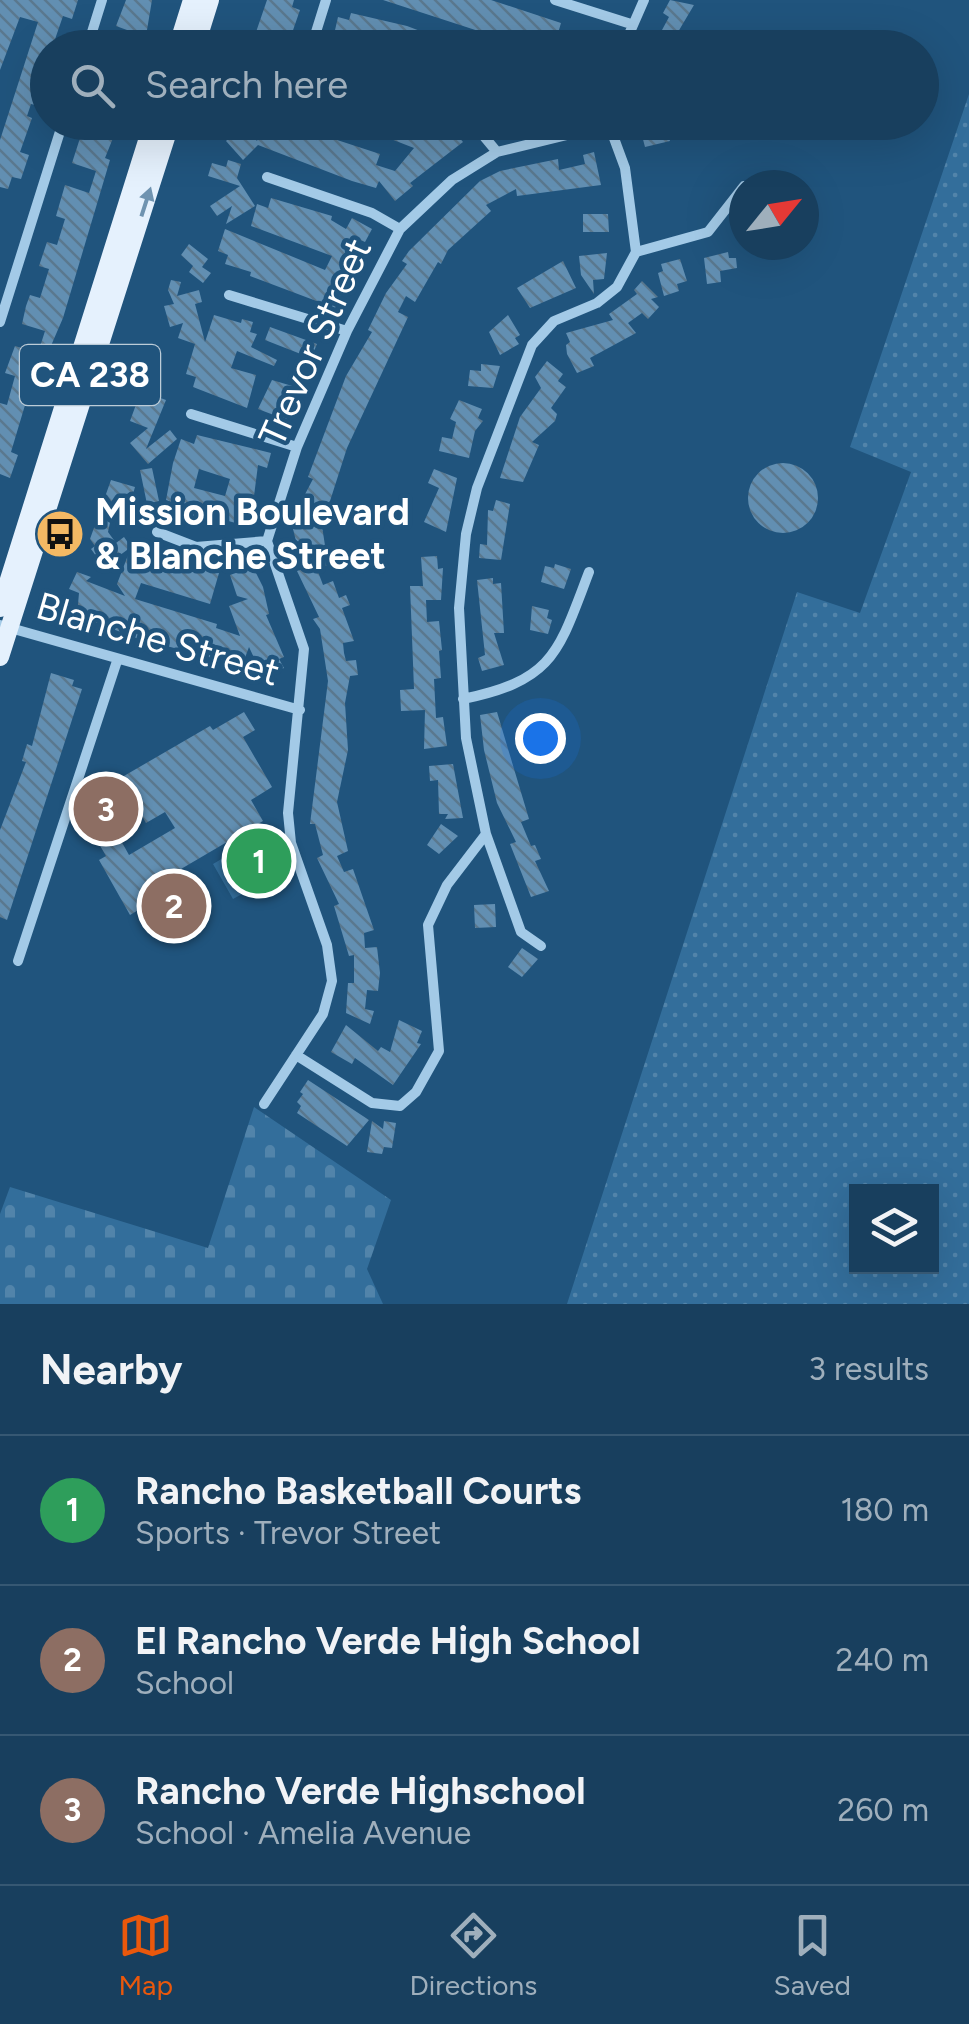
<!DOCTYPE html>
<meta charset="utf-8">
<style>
body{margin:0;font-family:Figtree,sans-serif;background:#214664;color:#f1f3f6}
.controls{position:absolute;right:30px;bottom:30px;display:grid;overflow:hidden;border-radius:0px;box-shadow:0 10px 40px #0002}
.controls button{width:90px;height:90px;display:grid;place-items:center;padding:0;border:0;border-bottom:2px solid #365873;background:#183f5e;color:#f1f3f6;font:50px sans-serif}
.compass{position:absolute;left:729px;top:170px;width:90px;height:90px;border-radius:50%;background:#183f5e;box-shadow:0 10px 40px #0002;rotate:60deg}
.you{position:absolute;left:540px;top:738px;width:35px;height:35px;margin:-25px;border:8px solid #fff;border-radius:50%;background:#1a73e8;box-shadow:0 0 0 15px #1a73e833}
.badge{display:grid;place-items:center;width:65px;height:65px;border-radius:50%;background:#ea580c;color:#fff;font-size:32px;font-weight:700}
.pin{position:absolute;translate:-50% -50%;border:5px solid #fff;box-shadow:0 2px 10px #0006}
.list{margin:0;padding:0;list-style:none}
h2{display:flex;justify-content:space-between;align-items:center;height:130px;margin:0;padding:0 40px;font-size:42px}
h2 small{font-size:32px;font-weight:400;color:#9fafbc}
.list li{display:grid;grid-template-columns:65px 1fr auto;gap:30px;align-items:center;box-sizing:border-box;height:150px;padding:0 40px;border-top:2px solid #365873}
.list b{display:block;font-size:38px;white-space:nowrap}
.list p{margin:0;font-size:32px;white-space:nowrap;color:#9fafbc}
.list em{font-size:32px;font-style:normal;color:#9fafbc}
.icon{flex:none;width:55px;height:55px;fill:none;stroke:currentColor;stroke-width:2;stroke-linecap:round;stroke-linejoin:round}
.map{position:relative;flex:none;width:969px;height:1304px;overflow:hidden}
.search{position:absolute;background:#183f5e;box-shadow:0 10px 40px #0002;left:30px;right:30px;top:30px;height:110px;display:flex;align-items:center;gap:25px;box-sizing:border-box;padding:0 35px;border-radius:55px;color:#9fafbc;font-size:38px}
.sheet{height:580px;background:#183f5e}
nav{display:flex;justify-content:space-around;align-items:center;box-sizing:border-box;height:140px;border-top:2px solid #365873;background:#183f5e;font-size:28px;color:#9fafbc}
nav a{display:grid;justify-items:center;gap:5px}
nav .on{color:#ea580c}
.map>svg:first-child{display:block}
</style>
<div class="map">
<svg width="969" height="1304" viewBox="0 0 969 1304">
<defs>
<pattern id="grass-dots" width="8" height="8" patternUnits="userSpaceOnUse" patternTransform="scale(2.5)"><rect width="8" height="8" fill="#336e9b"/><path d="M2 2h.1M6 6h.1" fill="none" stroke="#5284aa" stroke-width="1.8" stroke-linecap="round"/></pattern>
<pattern id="cemetery-stones" width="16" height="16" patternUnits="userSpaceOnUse" patternTransform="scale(2.5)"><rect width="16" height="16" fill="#336e9b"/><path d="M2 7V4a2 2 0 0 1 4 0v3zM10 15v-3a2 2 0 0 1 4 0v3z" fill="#5284aa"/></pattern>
<pattern id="building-back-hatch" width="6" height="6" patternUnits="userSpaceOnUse" patternTransform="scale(2.5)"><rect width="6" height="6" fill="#628fb2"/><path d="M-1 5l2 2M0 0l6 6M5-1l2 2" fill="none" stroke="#5a788e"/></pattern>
</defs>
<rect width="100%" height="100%" fill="#20547d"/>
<path fill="url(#grass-dots)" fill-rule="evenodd" d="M969 94V1304H567L797 592 860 613 911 472 850 447ZM856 1192H932V1266H856Z"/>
<path fill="url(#cemetery-stones)" d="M254 1107 391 1200 367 1269 383 1304H0V1214L10 1187 208 1248Z"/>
<path fill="#336e9b" d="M260 837 281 872 258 885 238 849Z
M235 851 255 887 233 899 213 864Z"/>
<path fill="url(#building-back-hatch)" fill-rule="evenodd" d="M0 0H78L72 19 63 16 52 48H48V71L35 105 31 104 27 116 32 118 20 152 29 155 21 179 12 177 8 189 0 187V140L38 22 20 17 0 70Z
M126 0H152L144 48 123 42 127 30 116 26Z
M267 0H294L292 7 300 10 291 36 280 33 277 42 255 35Z
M383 0H491L561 23 556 40 548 38 545 48H531Z
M670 0 694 5 678 32 694 40 690 48 668 44 663 48 655 43 669 17 663 13Z
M351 13 407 26 465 48H366L368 42 349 36 347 43 333 39 338 17 349 20Z
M96 122H113L111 131 115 133 105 158 110 160 63 318 34 385 41 388 38 398 28 395 11 452 18 455 10 478 0 474V403L7 405 15 376 5 373 15 346 38 353 45 331 22 324 26 306 30 295 40 298 49 269 39 266 47 242 57 245 65 219 56 216 65 185 89 193 96 171 72 163 81 135 90 139Z
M226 122H240L257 141 263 122H282L380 154 376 165 395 171 414 148 347 122H433L440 131 448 124 463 142 410 183 413 186 395 201 379 181 376 188 352 181 258 145 243 160 226 141 231 136 222 127Z
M644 122H683V126L667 130 670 141 645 147 640 128 646 127Z
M594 152 601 185 517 196 516 189 486 205 491 211 448 250 441 264 438 262 415 302 406 296 398 312 408 317 347 448 322 526 328 565 317 569 323 585 333 581 339 598 346 595 350 605 342 608 354 641 343 643 344 653 346 661 356 660 358 675 350 676 345 703 348 750 337 802 348 851 337 856 344 872 353 869 374 930 364 933 365 948 377 947 380 973 378 991 367 990 365 1009 374 1011 370 1024 346 1013 348 983H354V955L349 956 334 906 339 904 317 858 323 855 315 824H310L328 681 320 629 313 619 319 617 297 571 303 569 291 521 313 479 308 477 346 376 372 332 368 330 386 293 407 264 402 261 409 251 480 181 500 171 558 159 559 170 585 164 583 155Z
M228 160 241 164 237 178 255 206 226 224 232 206 217 216 210 206 240 186 208 176 212 163 226 167Z
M271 198 332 216 331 220 346 229 352 218 372 229 365 242 358 239 348 257 359 262 335 308 250 276 251 272 225 264 228 255 218 251 225 229 325 270 332 256 251 226 257 204 268 208Z
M583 214H608L609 232H583Z
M189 244 208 259 202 267 211 273 203 283 189 272 193 266 181 255Z
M728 252 729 258H736L737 268 720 271 721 282 707 284 704 258Z
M607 253 604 279 593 280 594 294 581 275 579 256Z
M680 259 687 281 677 284 679 291 664 296 658 273 663 271 661 264Z
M563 261 576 288 530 308 517 288Z
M171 280 181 282 177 296 199 290 202 302 195 304 205 342 214 315 241 323 242 319 253 322 250 332 257 334 251 347 277 360 274 366 237 351 231 368 256 375 247 408 193 387 196 377 186 374 195 344 178 338 183 323 170 327 164 306 174 304 168 290Z
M642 281 658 297 651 299 659 307 648 319 642 313 628 323 636 333 590 358 594 366 577 373 567 354 566 345 570 342 566 333 613 320 609 314 637 294 634 290Z
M508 315 520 335 515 338 519 344 500 355 489 332Z
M270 327 317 344 311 358 265 340Z
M547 361 563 374 558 381 566 387 551 408 557 414 555 421 532 442 539 445 523 482 500 478 520 417 541 388 535 377Z
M481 364 500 366 493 388 468 386 470 370 481 371Z
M272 380 299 388 287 420 258 409Z
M141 391 166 400 146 449 170 430 177 439 148 464 130 443 148 428 130 421Z
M459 400 482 409 478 418 483 421 475 431 469 458 439 451 442 437 452 439 456 422 450 419Z
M197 435 271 453 267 468 258 465 250 527 214 517 211 528 173 514 176 504 166 500 173 463 181 439 194 444ZM199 469 230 479 225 496 194 488Z
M748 498a35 35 0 1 1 70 0a35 35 0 1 1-70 0Z
M152 468 159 501 147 504 140 470Z
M434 469 457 478 446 532 424 522 439 488 428 483Z
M111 480 135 487 125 522 111 518 108 532 116 543 124 537 131 547 104 567 91 549 95 546 90 539Z
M496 500 510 504 501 560 479 558 480 544 487 545 488 510 493 511Z
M130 550 164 563 166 556 219 573 210 604 141 583 135 599 217 624 216 628 240 636 229 606 248 599 237 596 230 575 253 567 263 587 269 614 266 615 284 657 279 659 284 668 263 677 249 647 243 663 236 661 233 670 222 666 224 661 136 638 77 615 79 593 69 589 77 572 91 577 86 581 125 596 117 584Z
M437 556 438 569 443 568 441 600H426L427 622 439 621 442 650 439 651 441 678 434 679 436 718 443 717 447 746 424 749 425 710 401 711 400 690 414 689 410 586H423L421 557Z
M555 564 571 569 564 589 541 582 545 566 554 568Z
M493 578V584L501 583 504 633H494L504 665 482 671 478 658 485 655 477 580Z
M532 606 549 610 547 618 552 620 548 634 530 630Z
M51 673 74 680 72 686 82 689 7 920 0 917V830L26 762 22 761 27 744 32 746Z
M244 712 255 730 243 737 272 787 251 800 263 821 181 869 193 891 162 909 157 899 130 915 99 860 106 856 91 830 109 819 129 855 175 828 165 812 146 823 131 796 116 805 105 787 210 726 213 730Z
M497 712 529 819 521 822 531 846 535 845 541 859 535 861 549 891 531 897 510 844 516 842 497 803 484 750 480 715Z
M453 764 463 818 445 819 448 814H439L438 780 430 781 429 766Z
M441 824 458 836 439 854 427 845Z
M495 904 496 927 475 928 474 905Z
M522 948 538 959 522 977 508 967Z
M399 1020 422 1031 417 1043 421 1044 393 1085 355 1058 352 1064 331 1052 346 1025 378 1051 381 1047 390 1052Z
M308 1080 369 1120 347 1146 297 1113 301 1106 297 1102 303 1094 300 1092Z
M372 1121 383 1129 384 1121 396 1123 392 1148 384 1147 382 1154 367 1152Z"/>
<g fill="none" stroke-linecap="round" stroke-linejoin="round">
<path stroke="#a3cae7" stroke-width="10" d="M555 0 631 24
M87 48 102 0
M311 48 326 0
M623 48 644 0
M472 122 497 152
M267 177 372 213 400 229
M636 252 708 232 744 186
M229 295 347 331
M0 322 63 122
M191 414 297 447
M157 532 196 547 267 541
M0 625 300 710
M463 699C554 680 558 653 589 572
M541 946 521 932 486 834 466 738 459 608 466 534 477 488 532 345 554 321 597 303 617 287 636 252 625 168 608 122
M18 961 117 661
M296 1055 372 1103 400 1106 416 1092 439 1051 428 925 447 885 486 834
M264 1104 323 1014 332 981 327 945 291 843 288 813 304 649 267 541 297 447 347 331 400 229 452 180 497 152 608 125"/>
<path stroke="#e5f1fd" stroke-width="18" d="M177 48 192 0
M195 48 210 0
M0 608 153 122
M0 657 171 122"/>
</g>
<defs><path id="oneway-solid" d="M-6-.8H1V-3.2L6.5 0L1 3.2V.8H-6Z" transform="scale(2.5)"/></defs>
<use fill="#6f93b0" href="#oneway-solid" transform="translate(146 202) rotate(-72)"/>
<defs>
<g id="bus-disc" transform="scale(2.5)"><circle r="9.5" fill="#f4b964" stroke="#20547d"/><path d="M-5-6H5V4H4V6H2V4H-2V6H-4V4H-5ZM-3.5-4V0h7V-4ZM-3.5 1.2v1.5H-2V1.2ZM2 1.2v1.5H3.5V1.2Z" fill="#111"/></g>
</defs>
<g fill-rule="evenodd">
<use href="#bus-disc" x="60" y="534"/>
</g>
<g text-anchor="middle" stroke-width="9" stroke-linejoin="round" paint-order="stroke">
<rect fill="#20547d" stroke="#bcccd8" stroke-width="2.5" x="20" y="345" width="140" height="60" rx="8"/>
<g font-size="35" font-weight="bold" fill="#fff">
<text x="90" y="387">CA 238</text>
</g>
<g font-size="38" fill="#fff" stroke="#20547d">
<text transform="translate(315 342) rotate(-66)" y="13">Trevor Street</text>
<text transform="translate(158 639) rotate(16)" y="13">Blanche Street</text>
</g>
<g font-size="38" font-weight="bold" fill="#fff" stroke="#20547d" text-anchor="start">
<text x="95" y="525">Mission Boulevard<tspan x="95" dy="44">&amp; Blanche Street</tspan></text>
</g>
</g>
</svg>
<div class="controls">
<button><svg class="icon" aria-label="layers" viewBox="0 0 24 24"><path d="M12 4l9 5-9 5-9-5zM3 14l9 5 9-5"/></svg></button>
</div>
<svg class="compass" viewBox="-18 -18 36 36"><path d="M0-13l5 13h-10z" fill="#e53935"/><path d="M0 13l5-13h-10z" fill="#9fafbc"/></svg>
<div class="you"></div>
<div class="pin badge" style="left:259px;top:861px;background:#2e9e5b">1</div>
<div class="pin badge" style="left:174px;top:906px;background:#8d6e63">2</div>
<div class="pin badge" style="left:106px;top:809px;background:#8d6e63">3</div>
<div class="search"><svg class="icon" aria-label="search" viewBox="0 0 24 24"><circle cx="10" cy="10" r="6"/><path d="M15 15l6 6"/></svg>Search here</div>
</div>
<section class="sheet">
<h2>Nearby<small>3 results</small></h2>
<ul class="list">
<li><span class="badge" style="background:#2e9e5b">1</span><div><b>Rancho Basketball Courts</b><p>Sports · Trevor Street</p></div><em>180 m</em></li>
<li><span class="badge" style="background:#8d6e63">2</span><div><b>El Rancho Verde High School</b><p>School</p></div><em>240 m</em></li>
<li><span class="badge" style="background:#8d6e63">3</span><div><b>Rancho Verde Highschool</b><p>School · Amelia Avenue</p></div><em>260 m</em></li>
</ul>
</section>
<nav>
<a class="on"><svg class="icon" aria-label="map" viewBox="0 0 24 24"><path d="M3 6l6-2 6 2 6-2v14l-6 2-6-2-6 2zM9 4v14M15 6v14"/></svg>Map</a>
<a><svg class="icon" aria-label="directions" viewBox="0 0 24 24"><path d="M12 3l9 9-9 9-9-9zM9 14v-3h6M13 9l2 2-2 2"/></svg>Directions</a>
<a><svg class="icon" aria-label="saved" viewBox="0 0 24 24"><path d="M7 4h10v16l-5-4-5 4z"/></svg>Saved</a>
</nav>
